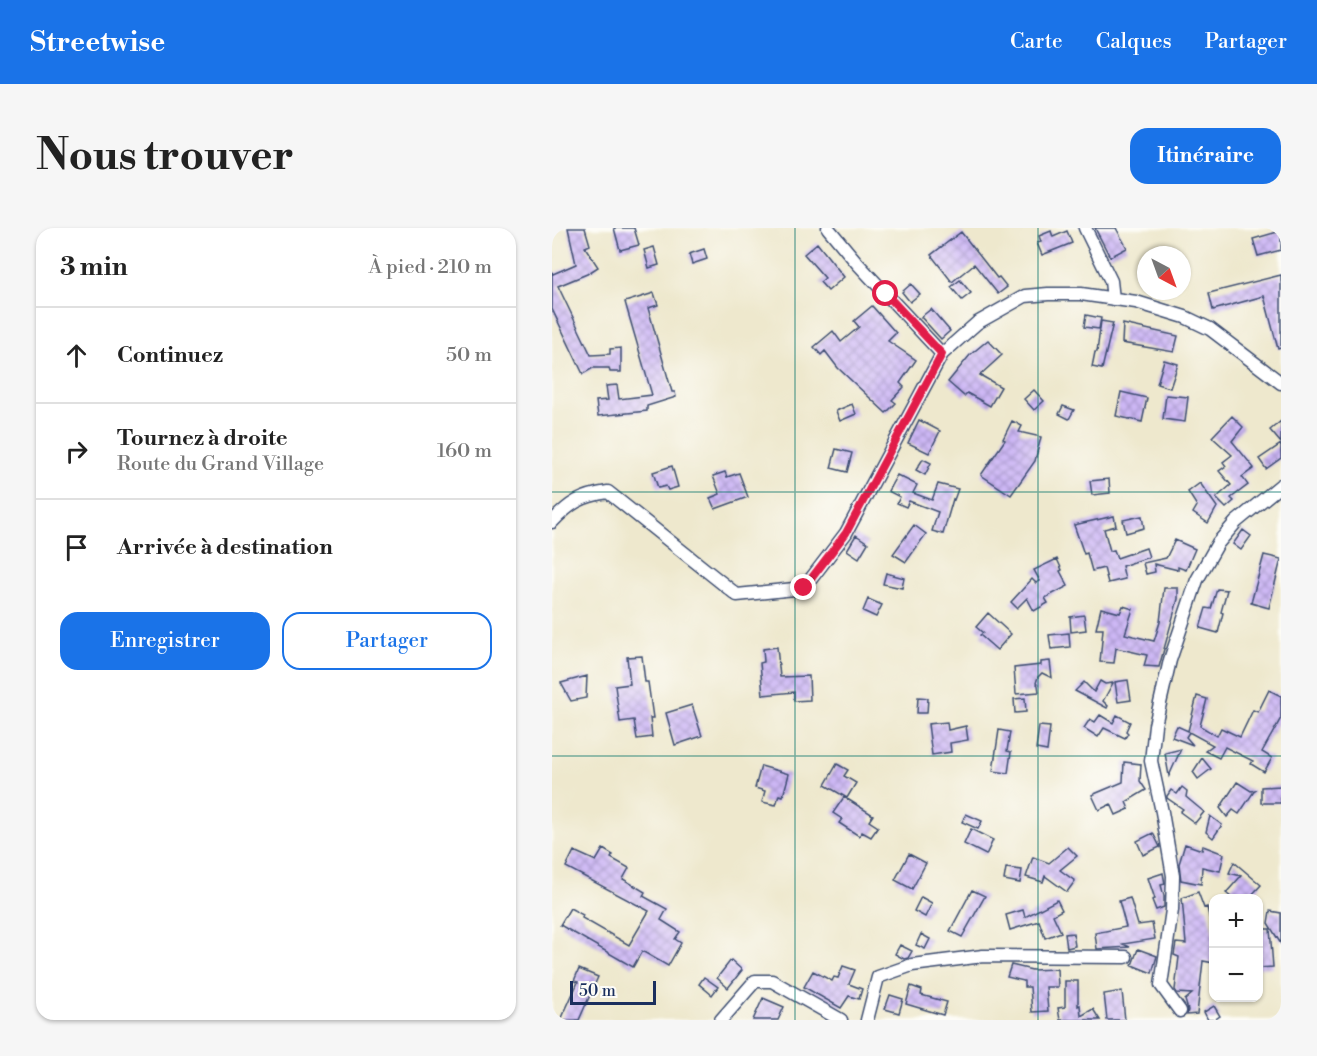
<!DOCTYPE html>
<html lang="fr">
<meta charset="utf-8">
<style>
body{margin:0;font-family:"Libre Bodoni",serif;background:#f6f6f6;color:#222}
.controls{position:absolute;right:18px;bottom:18px;display:grid;overflow:hidden;border-radius:12px;box-shadow:0 2px 4px #0004}
.controls button{width:54px;height:54px;display:grid;place-items:center;padding:0;border:0;border-bottom:2px solid #e0e0e0;background:#fff;color:#222;font:30px sans-serif}
.compass{position:absolute;left:585px;top:18px;width:54px;height:54px;border-radius:50%;background:#fff;box-shadow:0 2px 4px #0004;rotate:139deg}
.scale{position:absolute;left:18px;bottom:15px;width:86px;box-sizing:border-box;padding-left:6px;border:3px solid #1b2f5e;border-top:0;font-size:16px;line-height:21px;white-space:nowrap;color:#1b2f5e;-webkit-text-stroke:4px #fdfcf7;paint-order:stroke}
.stop{position:absolute;width:18px;height:18px;margin:-14px;border:4px solid #e11d48;border-radius:50%;background:#fff}
.stop.end{background:#e11d48;border-color:#fff;box-shadow:0 2px 6px #0008}
.list{margin:0;padding:0;list-style:none}
h2{display:flex;justify-content:space-between;align-items:center;height:78px;margin:0;padding:0 24px;font-size:26px}
h2 small{font-size:20px;font-weight:400;color:#767676}
.list li{display:grid;grid-template-columns:39px 1fr auto;gap:18px;align-items:center;box-sizing:border-box;height:96px;padding:0 24px;border-top:2px solid #e0e0e0}
.list b{display:block;font-size:22px;white-space:nowrap}
.list p{margin:0;font-size:20px;white-space:nowrap;color:#767676}
.list em{font-size:20px;font-style:normal;color:#767676}
.actions{display:flex;gap:12px;padding:18px 24px}
.actions a{flex:1;padding:14px 0;border:2px solid #1a73e8;border-radius:18px;text-align:center;font-size:21px;color:#1a73e8}
.actions .main{background:#1a73e8;color:#fff}
.icon{flex:none;width:33px;height:33px;fill:none;stroke:currentColor;stroke-width:2;stroke-linecap:round;stroke-linejoin:round}
.map{position:relative;flex:none;width:729px;height:792px;overflow:hidden;border-radius:18px}
header{display:flex;align-items:center;gap:36px;box-sizing:border-box;height:84px;padding:0 30px;background:#1a73e8;color:#fff}
header strong{font-size:28px}
nav{display:flex;gap:33px;margin-inline-start:auto;font-size:21px}
.intro{display:flex;align-items:center;justify-content:space-between;box-sizing:border-box;height:144px;padding:0 36px}
h1{margin:0;font-size:42px}
.button{padding:15px 27px;border-radius:18px;background:#1a73e8;color:#fff;font-size:21px;font-weight:700}
main{display:flex;gap:36px;padding:0 36px}
aside{flex:1;background:#fff;border-radius:18px;box-shadow:0 2px 4px #0004}
.map>svg:first-child{display:block}
</style>
<header>
<strong>Streetwise</strong>
<nav><a>Carte</a><a>Calques</a><a>Partager</a></nav>
</header>
<div class="intro"><h1>Nous trouver</h1><a class="button">Itinéraire</a></div>
<main>
<aside>
<h2>3 min<small>À pied · 210 m</small></h2>
<ul class="list">
<li><svg class="icon" aria-label="ahead" viewBox="0 0 24 24"><path d="M12 20V5M6 11l6-6 6 6"/></svg><div><b>Continuez</b></div><em>50 m</em></li>
<li><svg class="icon" aria-label="right" viewBox="0 0 24 24"><path d="M7 20v-9h11M14 6l5 5-5 5"/></svg><div><b>Tournez à droite</b><p>Route du Grand Village</p></div><em>160 m</em></li>
<li><svg class="icon" aria-label="arrive" viewBox="0 0 24 24"><path d="M6 21V4h12l-3 4 3 4H6"/></svg><div><b>Arrivée à destination</b></div></li>
</ul>
<div class="actions"><a class="main">Enregistrer</a><a>Partager</a></div>
</aside>
<div class="map">
<svg width="729" height="792" viewBox="0 0 729 792">
<defs>
<pattern id="building-cross-hatch" width="8" height="8" patternUnits="userSpaceOnUse" patternTransform="scale(1.5)"><rect width="8" height="8" fill="#cdb7f5"/><path d="M0 0l8 8M0 8l8-8" fill="none" stroke="#a695ca"/></pattern>
</defs>
<rect width="100%" height="100%" fill="#fdfcf7"/>
<filter id="ink" filterUnits="userSpaceOnUse"><feTurbulence type="fractalNoise" baseFrequency=".0167" numOctaves="2"/><feDisplacementMap in="SourceGraphic" scale="12" xChannelSelector="R" yChannelSelector="G"/><feConvolveMatrix kernelMatrix="1 2 1 2 8 2 1 2 1" color-interpolation-filters="sRGB"/></filter>
<filter id="wash" filterUnits="userSpaceOnUse"><feTurbulence type="fractalNoise" baseFrequency=".008" numOctaves="4" result="noise"/><feDisplacementMap in="SourceGraphic" scale="24" xChannelSelector="R" yChannelSelector="G"/><feGaussianBlur stdDeviation="1.35" result="paint"/><feColorMatrix in="noise" values="0 0 0 0 0 0 0 0 0 0 0 0 0 0 0 0 0 1.4 0 .05"/><feComposite in="paint" operator="in"/></filter>
<g filter="url(#wash)">
<rect width="100%" height="100%" fill="#eee8cd"/>
<g id="blocks">
<path fill="url(#building-cross-hatch)" d="M16 0H33L38 17 33 19 46 39 35 46 6 58 39 127 58 126V121L69 120V144H58L57 140H41L31 146 0 81V44L1 46 24 36Z
M62 0H82L87 17 68 22Z
M543 0H564L575 20 558 29Z
M499 3 501 9 515 3 520 15 490 27 485 15 489 14 487 8Z
M729 3V22L706 28 701 11Z
M409 4 445 50 447 49 455 59 446 66 422 36 400 54 379 27Z
M265 15 292 49 276 63 268 54 273 50 252 26Z
M102 19 107 37 97 40 92 22Z
M152 21 155 31 140 36 137 26Z
M729 47V120L726 121 712 68 661 82 657 65Z
M408 52 419 65 410 72 399 59Z
M359 56 368 66 358 74 350 64Z
M102 65 106 77 96 80 120 164H123L124 169 95 178V183L46 188 44 173 56 172 54 158 65 157 67 171 100 167 73 74Z
M320 78 344 105 336 113 364 132 348 155 352 159 340 172 344 175 334 185 286 140 273 123 269 127 262 119 281 103 289 114 307 99 302 93Z
M379 81 398 103 389 111 369 89Z
M534 87 549 90 547 101 532 99Z
M549 93 561 95 550 141 540 139 543 124H545Z
M571 96 626 108 622 124 570 115Z
M436 112 450 127 428 147 449 159 438 178 415 165 412 168 396 154 418 127Z
M612 132 626 136 618 160 605 156Z
M482 162 492 173 482 182 472 171Z
M569 164 595 170 590 194 564 188Z
M614 167 636 169 633 194 611 191Z
M300 176 304 186 288 193 284 183Z
M511 178 522 182 517 191 507 186Z
M680 188 691 199 680 213 702 240 690 249 696 257 679 270 682 273 674 280 664 270 679 257 667 243 674 238 671 234 680 227 660 209Z
M367 192 388 203 377 225 356 215Z
M460 193 470 198 467 204 489 209 483 233 459 267 429 247 453 212 451 211Z
M729 193V215L718 202Z
M729 216V230L714 241 707 231Z
M284 221 300 225 295 244 279 240Z
M371 231 379 235 373 247 364 242Z
M120 238 126 259 116 262 114 258 106 260 101 244Z
M173 244 175 249 187 245 196 269 163 281 158 270 168 266 161 248Z
M345 247 365 257 361 265 380 272 386 256 406 261 402 272 401 271 391 306 380 303 386 284 357 273 354 279 345 275 348 269 336 263Z
M557 251 558 265 540 267 538 253Z
M648 255 665 279 656 295 641 285 645 278 636 264Z
M562 288 564 298 552 301 558 323 562 322 565 330 594 320 597 329 570 338 573 351 556 355 552 340 540 343 535 325 532 326 522 297Z
M590 288 592 300 574 305 571 292Z
M362 297 374 306 354 334 341 326Z
M691 302 699 308 689 322 681 316Z
M304 307 316 315 307 330 295 322Z
M623 312 643 321 634 342 626 339V342L602 336 603 344 594 346 591 335 614 330Z
M712 327 729 331 717 380 699 375Z
M505 331 510 342 508 343 516 358 493 370 496 375 482 383 475 370 465 380 459 374 480 351 484 355 488 353 482 342Z
M334 345 352 350 350 360 331 356Z
M612 360H626V371L607 439 592 438 595 427 564 420 562 435 548 434 551 401H544L549 380 568 385 571 378 581 381 573 406 602 413 608 394Z
M665 361 675 362 669 384 671 385 666 405 648 400 654 380 659 381Z
M316 371 330 377 324 389 311 383Z
M436 385 459 406 445 422 428 407 431 405 424 399Z
M532 387 534 402 519 404 518 389Z
M517 405 518 419 499 421 497 407Z
M225 419 228 449 257 448 258 472 242 473V464L211 467 208 435 212 434 211 421Z
M90 428 93 454H96L101 490H98L100 509 85 511 82 492 68 494 63 458 78 456 75 429Z
M498 433 500 450 490 445 486 449 484 455 486 457 487 464 464 466 462 440 489 437V434Z
M35 448 34 470 19 473 9 455Z
M576 452 579 472 566 474 563 454Z
M548 453 553 456 561 455 551 473 556 478 555 480 523 463 532 454 542 464Z
M717 462 729 468V490L710 524 720 530 712 544 699 536 701 533 673 519 667 530 653 523 661 517 637 504 634 509 641 517 620 509 625 498 636 503 645 468 655 471 648 498 665 508 669 500 688 509 701 482 706 484Z
M366 469 376 470 375 485H365Z
M473 470 474 484 463 485 462 471Z
M140 477 150 508 123 517 114 485Z
M548 487 561 495 565 487 578 494 574 503 576 505 573 510 552 500 546 509 532 500 538 491 543 494Z
M395 494 396 502 414 498 416 512 398 515 399 524 380 527 376 496Z
M487 498 498 499 495 523 484 521Z
M447 502 458 504 455 523 459 524 456 545 441 543Z
M629 521 617 548 613 525Z
M650 530 659 541 646 551 641 544Z
M572 534 589 536 588 553 594 562 574 574 577 581 564 587 559 576 547 582 540 567 571 554Z
M285 536 296 542 292 548 304 555 295 570 273 557Z
M209 538 237 546 231 568 227 567 224 577 210 574 213 563 203 560Z
M685 554 699 563 703 562 687 586 681 582 675 589 668 580Z
M729 558V575H709V559Z
M630 559 635 563 634 569 652 584 643 595 628 584 631 581 615 570V568L619 562 625 566Z
M292 569 321 587 317 593 326 599 319 609 310 604 307 608 287 595 290 591 281 585Z
M414 586 430 593 426 601 410 594Z
M658 588 670 597 661 610 654 604Z
M419 601 441 612 434 627 412 616Z
M601 605 608 619 591 627 585 613Z
M633 616 650 622 651 618 672 626 668 643 650 639 649 656 629 652 627 636Z
M516 619 525 628 508 642 523 653 515 664 493 648 491 654 474 649 481 629 497 635Z
M51 621 61 627 59 630 77 640 71 651 93 664 91 668 115 681 109 692 128 704 123 711 129 715 116 738 90 723 81 739 8 697 18 680 31 687 30 690 77 717 97 683 14 639 22 623 44 633Z
M357 626 374 635 360 661 343 652Z
M682 634 709 657 697 670H680L674 665 689 648 677 645Z
M454 640 470 642 468 655 452 652Z
M611 645 613 656 609 657 612 668V679L604 682 600 672 603 671 596 650Z
M420 662 433 668 410 709 398 703Z
M646 664 652 680 655 679 662 709V735L651 733 645 786 635 787 636 782 633 772 640 766 625 765 623 762 627 729 622 727 624 715 634 716 630 670Z
M369 669 380 675 373 689 362 683Z
M578 670 586 697 600 695 603 711 571 716 578 719 545 721 543 705 574 699 567 673Z
M505 672 510 682 501 687 509 704 493 710 487 693 458 702 454 687 471 682 473 689Z
M718 683 729 685V716L716 695Z
M706 701H718L721 739 706 740Z
M521 705 523 718 515 720 513 706Z
M369 706 378 711 373 721 364 717Z
M348 717 360 723 356 730 352 731 343 726Z
M586 721 605 728 600 745 580 737Z
M179 732 190 742 176 760 165 750Z
M459 737 480 742 505 741 506 759H494L496 783 480 784 478 759H472V753L455 749Z
M291 738 303 742 297 756 310 761 307 771 297 768 289 780 252 759 261 743 280 753 282 749 286 750Z
M27 741 46 749 27 792H9L26 754 22 753Z
M152 749 166 759 160 767 147 756Z
M513 753H526V778L528 777 529 788 541 781 548 792H508L506 780 513 779Z
M359 758 370 762 369 767 395 774 391 787 354 776Z
M570 763 573 792H555L552 766Z
M338 767 351 771 347 785 333 781Z
M211 770 232 779 226 792H201Z
M662 778 668 788 662 792H656L652 784Z"/>
</g>
</g>
<g filter="url(#ink)">
<use href="#blocks" fill-opacity="0" stroke="#3b4b6f" stroke-width="1.5"/>
<g fill="none" stroke-linecap="round" stroke-linejoin="round">
<g stroke="#3b4b6f" stroke-width="15">
<path id="minor" d="M276 0 306 36 390 126
M533 0 559 53 561 71
M0 294C18 275 29 268 56 264L185 367 252 360 294 305 390 126 425 95 473 68 496 66H529L584 74 633 89 658 101 729 155
M628 783 609 757 620 682 621 648 610 584 599 533 603 497 618 432 645 352 666 315 684 294 729 257
M169 792 203 753H220L289 792
M315 792 326 749 360 737 431 728 574 729"/>
</g>
<use href="#minor" stroke="#fff" stroke-width="12"/>
</g>
</g>
<g fill="none" stroke-linecap="round" stroke-linejoin="round" filter="url(#ink)">
<path stroke="#e11d48" stroke-width="8" d="M252 360 294 305 390 126 334 66"/>
</g>
<path fill="none" stroke="#0f766e" stroke-width="1.5" stroke-opacity="0.55" d="M243 0V792M486 0V792M0 264H729M0 528H729"/>
</svg>
<div class="controls">
<button>+</button>
<button>−</button>
</div>
<svg class="compass" viewBox="-18 -18 36 36"><path d="M0-13l5 13h-10z" fill="#e53935"/><path d="M0 13l5-13h-10z" fill="#767676"/></svg>
<div class="scale">50 m</div>
<div class="stop" style="left:334px;top:66px"></div>
<div class="stop end" style="left:252px;top:360px"></div>
</div>
</main>
